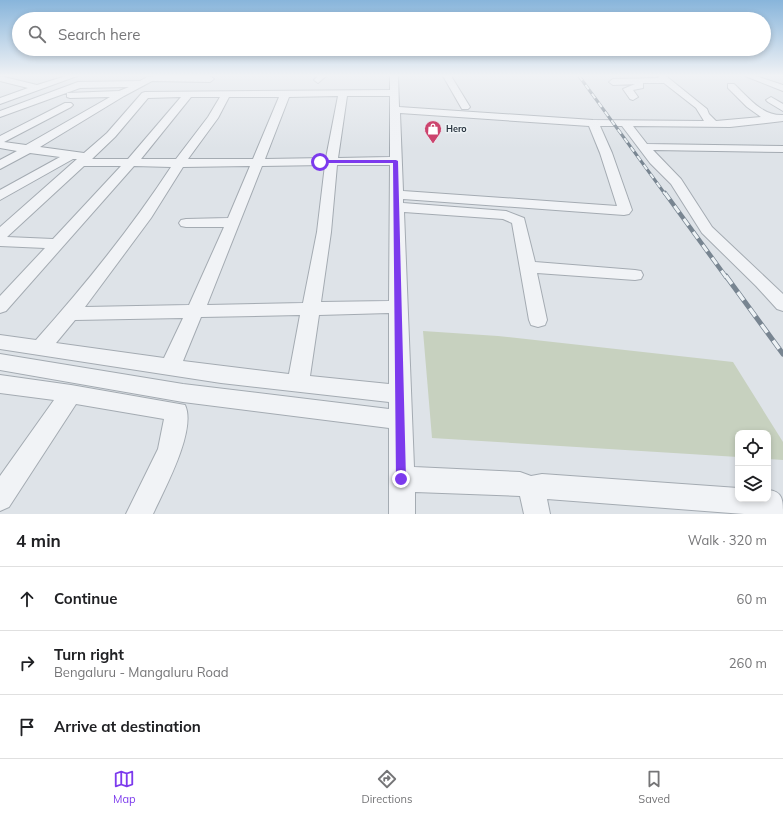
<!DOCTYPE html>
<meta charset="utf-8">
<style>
body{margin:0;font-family:Mulish,sans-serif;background:#f6f6f6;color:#202124}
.controls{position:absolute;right:12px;bottom:12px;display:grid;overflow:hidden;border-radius:8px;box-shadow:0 2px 6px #0003}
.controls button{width:36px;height:36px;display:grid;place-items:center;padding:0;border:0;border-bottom:1px solid #e0e0e0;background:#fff;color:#202124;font:20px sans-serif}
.stop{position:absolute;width:12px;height:12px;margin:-9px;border:3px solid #7c3aed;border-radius:50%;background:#fff}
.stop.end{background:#7c3aed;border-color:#fff;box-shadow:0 1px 4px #0008}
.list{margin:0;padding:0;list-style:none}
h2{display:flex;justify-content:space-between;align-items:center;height:52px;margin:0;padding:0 16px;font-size:17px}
h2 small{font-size:13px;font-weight:400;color:#757577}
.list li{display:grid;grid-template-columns:26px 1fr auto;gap:12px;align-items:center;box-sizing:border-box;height:64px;padding:0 16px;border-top:1px solid #e0e0e0}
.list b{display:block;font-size:15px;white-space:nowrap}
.list p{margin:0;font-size:13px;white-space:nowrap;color:#757577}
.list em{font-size:13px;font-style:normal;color:#757577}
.icon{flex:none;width:22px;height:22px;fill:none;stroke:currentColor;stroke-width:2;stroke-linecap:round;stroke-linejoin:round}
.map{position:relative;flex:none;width:783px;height:514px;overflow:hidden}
.search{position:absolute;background:#fff;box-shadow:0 2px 6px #0003;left:12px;right:12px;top:12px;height:44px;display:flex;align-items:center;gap:10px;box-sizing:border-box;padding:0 14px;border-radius:22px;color:#757577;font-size:15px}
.sheet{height:244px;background:#fff}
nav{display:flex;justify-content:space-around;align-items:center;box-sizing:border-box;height:56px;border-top:1px solid #e0e0e0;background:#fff;font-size:11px;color:#757577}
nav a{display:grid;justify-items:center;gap:2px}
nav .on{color:#7c3aed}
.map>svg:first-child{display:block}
</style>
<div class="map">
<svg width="783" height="514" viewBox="0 0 783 514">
<rect width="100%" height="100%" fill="#dee3e8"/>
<path fill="#c7d1bf" d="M423 331 498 336 733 362 783 442V460L768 459V433H738V457L432 438Z"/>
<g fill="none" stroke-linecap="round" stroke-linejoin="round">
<g stroke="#a4abb2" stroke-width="2">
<path id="minor" d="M0 76 37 85 66 76H77L0 104V98L28 88 0 81Z
M156 76H210L214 79 210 82 152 81 124 96 40 147 84 153 107 133 142 93 145 92 390 90V76H398L399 107 593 120 704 121 696 108 664 83H643V88L633 90 638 97 633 100 630 99 623 89 635 84 613 85 609 82 613 79 659 78 658 76H666L707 109 709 114 716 121 761 117 747 107 728 88V84H734C749 98 762 116 783 115V121L730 127 633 126 647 144 783 146V152L653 150 681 179 712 227 783 294V311L777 309 756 286 702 233 671 184 650 163 622 126H600L612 153 632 210 629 214 624 215 403 199V203L506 211 524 218 535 262 635 270 641 271 643 275 641 279 635 280 537 273 547 320 545 325 538 327 531 325 529 320 512 223 503 219 404 212 414 467 520 472 531 476 542 474 738 488V499H768V490C783 491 783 501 783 514H744L547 499 550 514H524L520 496 415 492V514H389V428L183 402 0 370V354L183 384 389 409V402L221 383 0 349V335L36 340C85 285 131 228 171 167L134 166 6 311 0 313V296L45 248 0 246V227L77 159H73L0 200V190L60 157 30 153 0 169V160L17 151 0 148V136L65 103H71L73 105 71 107 4 142 26 145 110 97 70 98 67 97V93L119 91 129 87 80 88 0 117V111L78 82 140 81 147 77ZM338 96 326 158 265 159 289 97ZM347 96H390V157L338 158ZM181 97 128 159H92L115 137 148 98ZM191 97H220L208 117 176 159H141ZM229 97H279L253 159H188L218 118ZM400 113 589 126 600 153 617 206 403 191ZM325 165 317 232 303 303 207 305 262 166ZM337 165H390L389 301 321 302 331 232ZM84 166H121L53 239 7 237ZM250 166 228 218 186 219 181 220 179 223 181 226 186 227H224L189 305 85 307 151 218 183 167ZM389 313V384L310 376 319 315ZM300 315 289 374 183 361 201 317ZM183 318 164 358 56 343 75 320Z
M318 76H326L318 83 314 80Z
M443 76H451L470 107 468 109H462Z
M745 76H756L783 85V91Z
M771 97 783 104V111L768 102 766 100Z
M0 375 71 385 185 405C197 430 164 490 153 514H126L158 449 164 419 76 404 9 507 0 511V476L54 400 0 393Z"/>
</g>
<use href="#minor" fill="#f1f3f6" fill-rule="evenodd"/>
<g stroke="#788591" stroke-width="3">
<path id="rail-far2" d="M579 76 665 194"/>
</g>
<g stroke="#788591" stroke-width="4.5">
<path id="rail-far1" d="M665 193 726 277"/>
</g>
<g stroke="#788591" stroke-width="5">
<path id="rail" d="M726 276 783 354"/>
</g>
<use href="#rail-far2" stroke="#edf2f5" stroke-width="2" stroke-dasharray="5.5" stroke-linecap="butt"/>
<use href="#rail-far1" stroke="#edf2f5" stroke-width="3" stroke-dasharray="8" stroke-linecap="butt"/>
<use href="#rail" stroke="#edf2f5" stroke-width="3.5" stroke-dasharray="10" stroke-linecap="butt"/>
</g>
<linearGradient id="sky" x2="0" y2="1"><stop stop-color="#88b5db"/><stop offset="0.51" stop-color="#f0f2f5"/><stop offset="1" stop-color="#f0f2f5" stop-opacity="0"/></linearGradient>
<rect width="783" height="148" fill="url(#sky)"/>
<path fill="#7c3aed" d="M320 160H396L398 161 406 479 405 482 401 484 398 482 396 479 393 163H318Z"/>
<defs>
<g id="shop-pin" transform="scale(0.9)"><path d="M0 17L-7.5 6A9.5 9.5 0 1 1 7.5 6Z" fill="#cc446e" stroke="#edf2f5"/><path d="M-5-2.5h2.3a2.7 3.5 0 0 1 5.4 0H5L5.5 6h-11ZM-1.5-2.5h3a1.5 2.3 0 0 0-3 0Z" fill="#fff"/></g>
</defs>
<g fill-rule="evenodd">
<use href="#shop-pin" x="433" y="129"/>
</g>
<g text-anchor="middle" stroke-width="3" stroke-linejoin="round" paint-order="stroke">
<g font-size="9" font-weight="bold" fill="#28333e" stroke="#edf2f5" text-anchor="start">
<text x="446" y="132">Hero</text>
</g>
</g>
</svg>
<div class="controls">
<button><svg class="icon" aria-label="locate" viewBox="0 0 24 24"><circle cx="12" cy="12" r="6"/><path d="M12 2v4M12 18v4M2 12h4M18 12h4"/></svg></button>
<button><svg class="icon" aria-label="layers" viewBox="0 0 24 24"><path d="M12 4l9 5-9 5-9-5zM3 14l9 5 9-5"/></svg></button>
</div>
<div class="stop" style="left:320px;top:162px"></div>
<div class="stop end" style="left:401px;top:479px"></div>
<div class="search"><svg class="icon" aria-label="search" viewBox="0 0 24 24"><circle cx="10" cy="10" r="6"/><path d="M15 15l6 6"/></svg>Search here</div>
</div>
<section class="sheet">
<h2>4 min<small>Walk · 320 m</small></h2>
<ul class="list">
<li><svg class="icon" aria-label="ahead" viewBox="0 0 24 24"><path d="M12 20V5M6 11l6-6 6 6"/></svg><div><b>Continue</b></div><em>60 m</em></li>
<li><svg class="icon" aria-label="right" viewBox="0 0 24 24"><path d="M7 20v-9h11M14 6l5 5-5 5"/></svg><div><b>Turn right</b><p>Bengaluru - Mangaluru Road</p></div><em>260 m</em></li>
<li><svg class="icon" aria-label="arrive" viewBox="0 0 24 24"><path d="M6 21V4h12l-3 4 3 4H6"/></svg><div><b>Arrive at destination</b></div></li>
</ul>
</section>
<nav>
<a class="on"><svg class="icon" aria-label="map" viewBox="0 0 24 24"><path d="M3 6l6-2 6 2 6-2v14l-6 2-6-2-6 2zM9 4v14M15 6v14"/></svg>Map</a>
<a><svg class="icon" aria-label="directions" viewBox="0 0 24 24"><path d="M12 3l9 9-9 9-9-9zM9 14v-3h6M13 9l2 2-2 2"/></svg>Directions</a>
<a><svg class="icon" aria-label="saved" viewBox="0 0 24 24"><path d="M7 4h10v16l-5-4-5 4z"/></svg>Saved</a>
</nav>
